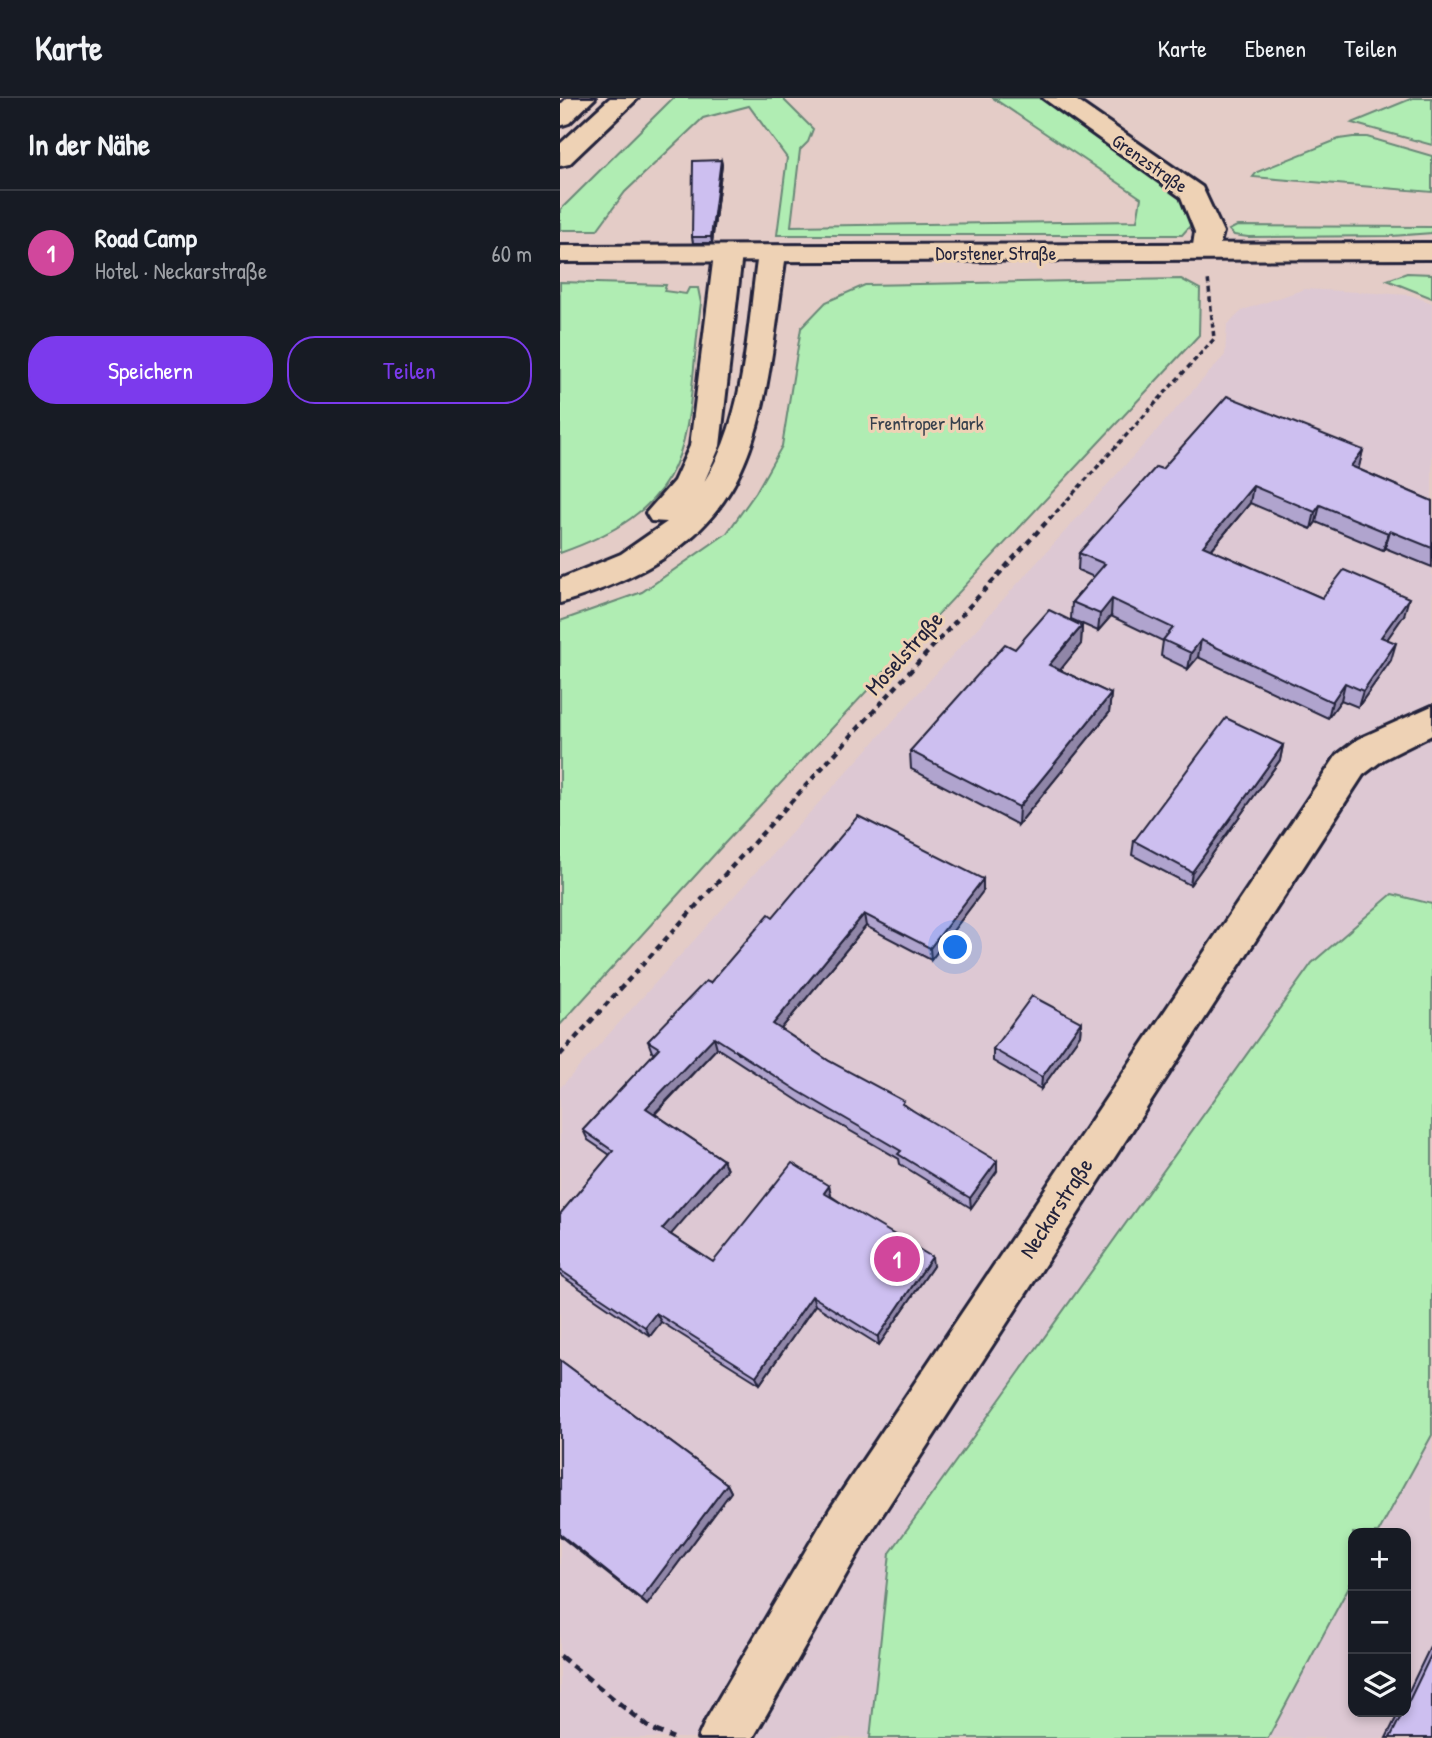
<!DOCTYPE html>
<html lang="de">
<meta charset="utf-8">
<style>
body{margin:0;font-family:"Patrick Hand",sans-serif;background:#20242c;color:#f1f3f6}
.controls{position:absolute;right:21px;bottom:21px;display:grid;overflow:hidden;border-radius:14px;box-shadow:0 4px 10px #0003}
.controls button{width:63px;height:63px;display:grid;place-items:center;padding:0;border:0;border-bottom:2px solid #363941;background:#171b24;color:#f1f3f6;font:35px sans-serif}
.you{position:absolute;left:396px;top:850px;width:24px;height:24px;margin:-18px;border:5px solid #fff;border-radius:50%;background:#1a73e8;box-shadow:0 0 0 10px #1a73e833}
.badge{display:grid;place-items:center;width:46px;height:46px;border-radius:50%;background:#7c3aed;color:#fff;font-size:23px;font-weight:700}
.pin{position:absolute;translate:-50% -50%;border:4px solid #fff;box-shadow:0 2px 7px #0006}
.list{margin:0;padding:0;list-style:none}
h2{display:flex;justify-content:space-between;align-items:center;height:91px;margin:0;padding:0 28px;font-size:30px}
h2 small{font-size:23px;font-weight:400;color:#9ea1a6}
.list li{display:grid;grid-template-columns:46px 1fr auto;gap:21px;align-items:center;box-sizing:border-box;height:126px;padding:0 28px;border-top:2px solid #363941}
.list b{display:block;font-size:26px;white-space:nowrap}
.list p{margin:0;font-size:23px;white-space:nowrap;color:#9ea1a6}
.list em{font-size:23px;font-style:normal;color:#9ea1a6}
.actions{display:flex;gap:14px;padding:21px 28px}
.actions a{flex:1;padding:16px 0;border:2px solid #7c3aed;border-radius:28px;text-align:center;font-size:24px;color:#7c3aed}
.actions .main{background:#7c3aed;color:#fff}
.icon{flex:none;width:38px;height:38px;fill:none;stroke:currentColor;stroke-width:2;stroke-linecap:round;stroke-linejoin:round}
.map{position:relative;flex:none;width:872px;height:1640px;overflow:hidden}
header{display:flex;align-items:center;gap:42px;box-sizing:border-box;height:98px;padding:0 35px;background:#171b24;border-bottom:2px solid #363941}
header strong{font-size:33px}
nav{display:flex;gap:38px;margin-inline-start:auto;font-size:24px}
main{display:flex}
aside{flex:1;background:#171b24}
.map>svg:first-child{display:block}
</style>
<header>
<strong>Karte</strong>
<nav><a>Karte</a><a>Ebenen</a><a>Teilen</a></nav>
</header>
<main>
<aside>
<h2>In der Nähe<small></small></h2>
<ul class="list">
<li><span class="badge" style="background:#d1479c">1</span><div><b>Road Camp</b><p>Hotel · Neckarstraße</p></div><em>60 m</em></li>
</ul>
<div class="actions"><a class="main">Speichern</a><a>Teilen</a></div>
</aside>
<div class="map">
<svg width="872" height="1640" viewBox="0 0 872 1640">
<rect width="100%" height="100%" fill="#e4ccc7"/>
<filter id="ink" filterUnits="userSpaceOnUse"><feTurbulence type="fractalNoise" baseFrequency=".0143" numOctaves="2"/><feDisplacementMap in="SourceGraphic" scale="14" xChannelSelector="R" yChannelSelector="G"/><feConvolveMatrix kernelMatrix="1 2 1 2 8 2 1 2 1" color-interpolation-filters="sRGB"/></filter>
<g filter="url(#ink)">
<path fill="#ddc8d3" fill-rule="evenodd" d="M745 191 850 197 872 205V1640H0V990L665 257 667 227 683 212ZM793 1435H846V1614H793Z"/>
<path fill="#b0edb3" stroke="#698877" stroke-width="2" d="M113 0H222L253 31 248 44 240 52 231 128 577 123 581 100 433 0H488L613 88 629 107 631 127 622 137H217L227 60 189 8 143 20 65 94 37 132H0V112Z
M853 0H872V47L792 25Z
M793 39H807L872 58V94L693 79 697 74 779 41Z
M677 128 872 129V135L832 138 688 139 674 137 669 132Z
M847 175 872 176V200L827 182Z
M621 181 640 191 639 237 164 746 0 927V523L82 494 167 435 196 394 222 348 241 230 266 204 305 187Z
M0 184 106 187 104 193 126 196 129 190H138L141 205C123 334 146 404 0 455Z
M832 796 872 806V1337L818 1435H793V1481L708 1640H310L330 1455 752 865Z"/>
<g fill="none" stroke-linecap="round" stroke-linejoin="round">
<g stroke="#22223b" stroke-width="6">
<path id="minor" d="M483 0H513L642 89 663 134 656 160H636L632 154 635 134 621 99Z
M872 608V637L824 661 803 677 304 1445 193 1640H138L146 1622 270 1411 777 657 798 641Z"/>
</g>
<g stroke="#22223b" stroke-width="6">
<path id="major" d="M872 145V161L0 164V148Z"/>
</g>
<g stroke="#22223b" stroke-width="6">
<path id="highway" d="M7 0H35L9 25 0 28V7Z
M50 0H78L9 66 0 68V46Z
M168 148 178 150 182 156 160 348 144 384C186 319 187 230 198 156L202 150H222L226 156C200 337 203 445 0 505V481L61 456 107 424 91 423 86 415 114 383 130 348 154 156 158 150Z"/>
</g>
<path stroke="#22223b" stroke-width="3.5" stroke-dasharray="5 3.5" stroke-linecap="butt" d="M490 421 654 241 648 180"/>
<path stroke="#22223b" stroke-width="4.5" stroke-dasharray="6 5" stroke-linecap="butt" d="M0 957 491 419"/>
<path stroke="#22223b" stroke-width="5" stroke-dasharray="9 6" stroke-linecap="butt" d="M0 1558 91 1631 113 1640"/>
<use href="#minor" fill="#eed2b5" fill-rule="evenodd"/>
<use href="#major" fill="#eed2b5" fill-rule="evenodd"/>
<use href="#highway" fill="#eed2b5" fill-rule="evenodd"/>
</g>
<path fill="#b0a4ce" stroke="#22223b" stroke-width="2" d="M161 62 162 67 152 145H133L132 139Z
M803 352 798 371 872 403V469L825 450 823 452 756 424 751 431 690 405 651 452 762 500 844 517 827 541 831 562 798 609 781 602 768 620 638 559 628 571 601 558 603 543 551 518 538 533 511 521 512 504 534 479 518 472 519 455 602 371Z
M522 528 521 546 500 572 551 596 549 615 458 727 351 671 350 653 455 551Z
M723 647 720 662 630 787 572 757 574 743Z
M423 793 371 862 306 828 221 931 269 963 345 1007 437 1073 411 1110 340 1066 339 1061 240 1004 157 950 95 1016 163 1062 167 1072 110 1136 153 1164 269 1088 271 1098 373 1168 319 1247 255 1207 200 1286 101 1224 90 1238 0 1177V1116L50 1057 28 1042 23 1032 94 956 92 954 88 943 150 885 213 819Z
M521 924 520 937 481 991 433 963V951Z
M0 1262 167 1386 171 1394 87 1507 0 1438Z
M872 1545V1640H826L839 1614H846V1599Z"/>
<path fill="#9086a8" stroke="#22223b" stroke-width="2" d="M161 62 162 67 152 145 151 139Z
M803 352 799 369 787 385 791 368Z
M693 388 690 405 640 465 643 448Z
M760 407 756 424 751 431 755 414Z
M830 433 825 450 823 452 828 435Z
M849 500 844 517 817 556 821 539Z
M552 501 551 518 538 533 540 516Z
M522 528 521 546 489 586V567Z
M641 542 638 559 628 571 631 555Z
M836 545 831 562 798 609 803 593Z
M785 585 781 602 768 620 772 604Z
M551 596 549 615 458 727 459 709Z
M723 647 720 662 630 787 632 774Z
M423 781V793L371 862 370 850Z
M304 816 306 828 216 937 213 926Z
M521 924 520 937 481 991 482 979Z
M154 939 157 950 90 1020 86 1010Z
M163 1062 167 1072 107 1141 102 1131Z
M437 1063V1073L411 1110 410 1100Z
M269 1088 271 1098 266 1104 264 1095Z
M372 1159 373 1168 319 1247 318 1239Z
M252 1198 255 1207 200 1286 196 1278Z
M96 1215 101 1224 90 1238 85 1229Z
M167 1386 171 1394 87 1507 81 1501Z"/>
<path fill="#cdbff0" stroke="#22223b" stroke-width="2" d="M161 62 151 139H132L133 63Z
M667 298 803 352 791 368 872 403V450L830 433 828 435 760 407 755 414 693 388 643 448 762 500 784 472 849 500 821 539 836 545 803 593 785 585 772 604 641 542 631 555 603 542 613 530 552 501 540 516 512 504 545 466 519 455 596 369 602 371Z
M489 512 522 528 489 567 551 596 459 709 350 653 445 546 455 551Z
M666 620 723 647 632 774 574 743Z
M298 718 423 781 370 850 304 816 213 926 269 963 344 1003 342 1006 437 1063 410 1100 338 1056 341 1053 238 993 154 939 86 1010 163 1062 102 1131 153 1164 232 1065 269 1088 264 1095 372 1159 318 1239 252 1198 196 1278 96 1215 85 1229 0 1172V1116L53 1053 23 1032 99 950 88 943 146 883 150 885 209 816 213 819Z
M472 898 521 924 482 979 433 951Z
M0 1262 167 1386 81 1501 0 1436Z
M872 1555V1640H830L843 1614H846V1609Z"/>
</g>
<g text-anchor="middle" stroke-width="6" stroke-linejoin="round" paint-order="stroke">
<g font-size="19" fill="#22223b" stroke="#eed2b5">
<text transform="translate(590 65) rotate(35)" y="7">Grenzstraße</text>
<text x="436" y="162">Dorstener Straße</text>
</g>
<g font-size="19" fill="#37404d" stroke="#eed2b5">
<text x="367" y="332">Frentroper Mark</text>
</g>
<g font-size="23" fill="#22223b" stroke="#eed2b5">
<text transform="translate(344 555) rotate(-48)" y="8">Moselstraße</text>
<text transform="translate(496 1110) rotate(-57)" y="8">Neckarstraße</text>
</g>
</g>
</svg>
<div class="controls">
<button>+</button>
<button>−</button>
<button><svg class="icon" aria-label="layers" viewBox="0 0 24 24"><path d="M12 4l9 5-9 5-9-5zM3 14l9 5 9-5"/></svg></button>
</div>
<div class="you"></div>
<div class="pin badge" style="left:337px;top:1161px;background:#d1479c">1</div>
</div>
</main>
